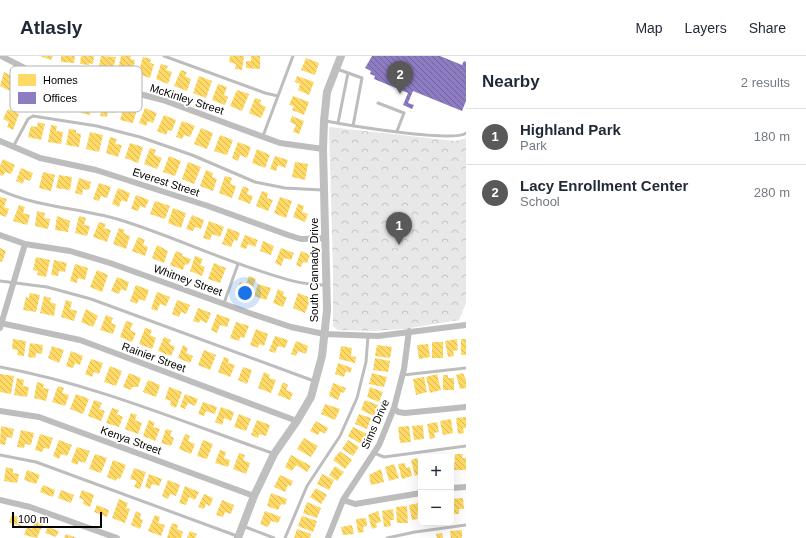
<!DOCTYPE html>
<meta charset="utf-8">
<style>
body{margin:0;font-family:Arial,sans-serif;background:#f2f2f3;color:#1f2937}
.controls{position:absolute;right:12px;bottom:12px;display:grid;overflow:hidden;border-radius:8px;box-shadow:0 4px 16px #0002}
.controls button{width:36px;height:36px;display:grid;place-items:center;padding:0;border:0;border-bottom:1px solid #e0e1e3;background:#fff;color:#1f2937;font:20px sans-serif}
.scale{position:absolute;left:12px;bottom:10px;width:90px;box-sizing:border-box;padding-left:4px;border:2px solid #000;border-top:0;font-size:11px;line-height:14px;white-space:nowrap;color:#000;-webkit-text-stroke:3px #fff;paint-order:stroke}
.you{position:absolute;left:245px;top:237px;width:14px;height:14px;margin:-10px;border:3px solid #fff;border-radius:50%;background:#1a73e8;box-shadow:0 0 0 6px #1a73e833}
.badge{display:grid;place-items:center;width:26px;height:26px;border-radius:50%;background:#595959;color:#fff;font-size:13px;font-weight:700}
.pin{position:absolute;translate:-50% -33px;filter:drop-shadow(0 1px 2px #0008)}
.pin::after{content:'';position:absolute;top:21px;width:14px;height:12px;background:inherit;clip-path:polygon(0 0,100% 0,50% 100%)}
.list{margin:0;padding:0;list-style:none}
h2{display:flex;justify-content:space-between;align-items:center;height:52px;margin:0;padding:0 16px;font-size:17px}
h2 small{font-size:13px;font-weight:400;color:#747a83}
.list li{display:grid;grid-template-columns:26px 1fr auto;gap:12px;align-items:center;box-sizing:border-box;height:56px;padding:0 16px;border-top:1px solid #e0e1e3}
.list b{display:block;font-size:15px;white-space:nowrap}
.list p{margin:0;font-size:13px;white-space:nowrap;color:#747a83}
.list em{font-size:13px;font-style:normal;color:#747a83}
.map{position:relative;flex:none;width:466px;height:482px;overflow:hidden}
header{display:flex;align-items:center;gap:24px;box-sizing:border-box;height:56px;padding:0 20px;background:#fff;border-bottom:1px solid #e0e1e3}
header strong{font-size:19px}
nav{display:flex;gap:22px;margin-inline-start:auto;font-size:14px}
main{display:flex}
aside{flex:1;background:#fff}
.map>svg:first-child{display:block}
</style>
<header>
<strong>Atlasly</strong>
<nav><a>Map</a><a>Layers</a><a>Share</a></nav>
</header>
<main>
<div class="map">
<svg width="466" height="482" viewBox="0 0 466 482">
<defs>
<pattern id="park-crowns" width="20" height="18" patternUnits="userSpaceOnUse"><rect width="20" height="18" fill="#e8e8e8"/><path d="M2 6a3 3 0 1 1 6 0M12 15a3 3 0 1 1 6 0" fill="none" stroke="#c5c5c5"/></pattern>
<pattern id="homes-back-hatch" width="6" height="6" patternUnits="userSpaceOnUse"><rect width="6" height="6" fill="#ffd966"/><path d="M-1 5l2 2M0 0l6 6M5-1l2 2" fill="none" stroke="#d9b857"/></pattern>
<pattern id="offices-back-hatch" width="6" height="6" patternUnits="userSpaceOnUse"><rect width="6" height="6" fill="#8e7cc3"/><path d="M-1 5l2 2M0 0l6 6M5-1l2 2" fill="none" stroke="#72639c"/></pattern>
</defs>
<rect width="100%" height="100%" fill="#fff"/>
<path fill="url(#park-crowns)" d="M329 71 455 85 466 82V247L459 264 404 273 373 275 337 274 333 270V213Z"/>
<path fill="url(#homes-back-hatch)" d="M40 0H53L51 4Z
M61 0H75L74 7 61 6Z
M81 0H94L93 8 89 7V9L80 8Z
M101 0 116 1 113 13 99 10Z
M121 0H131L130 3 135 4 132 17 118 13Z
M230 0H244L242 14 235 13 236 8 229 6Z
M251 0H260V13L246 12V5H251Z
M143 1 151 3 150 7 154 8 150 22 138 18Z
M306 2 319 7 315 19 301 14Z
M161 8 168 10 166 14 172 16 168 28 156 23Z
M181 14 187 16 185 20 191 23 187 35 174 30Z
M4 16 16 22 10 35 0 30Z
M199 20 212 25 206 42 193 37Z
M297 20 314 26 309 39 298 34 300 28 295 26Z
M218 28 227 31 224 39 228 41 225 49 212 44Z
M237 34 249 38 242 55 230 50Z
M84 39 97 41 95 56 91 55 90 59 81 57Z
M293 40 309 46 304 59 292 54 294 50 289 49Z
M255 42 261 44 260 48 266 51 261 62 249 57Z
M104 43 117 46 115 57 108 56 107 61 100 60Z
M125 47 138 50 133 67 120 64Z
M145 52 157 57 153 67 148 65 146 70 139 67Z
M8 53 19 58 13 74 7 71 9 66 3 63Z
M164 59 176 64 172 75 168 74 166 79 157 75Z
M292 60 304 65 299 78 293 76 296 69 290 66Z
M182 65 195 70 190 81 184 79 182 83 176 81Z
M38 66 45 68 41 84 28 81 31 70 37 71Z
M51 69 57 70 56 75 63 76 61 88 48 86Z
M201 72 213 77 207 93 194 88Z
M69 73 76 74V77L81 78 79 91 66 89Z
M90 76 103 79 99 96 86 93Z
M220 79 233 84 227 99 214 95Z
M110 81 117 83 115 88 122 89 118 101 106 97Z
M238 86 251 91 247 102 240 99 238 105 232 102Z
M130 87 143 91 138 107 125 102Z
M150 92 156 94 154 99 162 102 157 113 144 108Z
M257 93 270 99 265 112 252 107Z
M169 100 181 105 175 120 163 116Z
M275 100 288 104 285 112 278 109 276 115 270 113Z
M3 103 15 109 11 118 5 116 3 120 0 119V110Z
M188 106 201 111 194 128 182 123Z
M295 106 308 108 305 124 292 121Z
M21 112 33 117 30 125 24 123 23 128 16 125Z
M206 114 213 117 212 121 217 123 213 135 200 130Z
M43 116 55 119 51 135 39 132Z
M59 119 72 121 70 134 56 132Z
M225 120 232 122 230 128 236 130 232 142 219 137Z
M79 122 91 126 89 134 83 133 82 139 75 137Z
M99 127 111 131 107 142 101 140 99 145 93 143Z
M243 130 249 133 247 138 253 140 250 148 238 143Z
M118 132 130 137 127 146 121 144 119 151 112 148Z
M262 135 268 137 267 142 273 144 268 155 256 150Z
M136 139 149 144 145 152 140 150 138 155 131 153Z
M0 141 7 143 4 151 9 153 6 161 0 159Z
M280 141 292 145 286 162 274 157Z
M155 145 170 150 165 163 150 158Z
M298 148 304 150 302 156 308 158 305 166 293 161Z
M19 149 25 151 23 157 30 159 27 169 13 165Z
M173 152 186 157 181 172 168 167Z
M37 155 45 157 44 162 50 163 48 173 35 170Z
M192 159 204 164 201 173 195 171 193 175 186 173Z
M57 160 70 165 68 176 55 174Z
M79 160 86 162 84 169 90 170 87 180 75 177Z
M209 165 224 171 220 181 212 178 210 184 203 182Z
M99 166 106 168 104 172 111 174 107 186 93 181Z
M119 172 125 174 123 177 130 180 126 193 113 188Z
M228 172 240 177 237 185 234 184 231 191 222 188Z
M245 179 258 184 255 191 248 188 246 193 240 191Z
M138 181 145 184 143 189 148 191 145 200 132 195Z
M263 185 274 190 271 199 260 195Z
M157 189 168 195 164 207 152 202Z
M0 192 6 195 2 206 0 205Z
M281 192 294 197 291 204 284 202 281 210 275 207Z
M176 195 183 198 182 200 191 203 188 209 185 208 183 214 170 209Z
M301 195 310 199 307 207 303 206 301 211 296 209Z
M195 200 203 203 200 209 205 211 202 220 190 215Z
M36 201 50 204 46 221 37 219 38 215 33 214Z
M54 204 67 207 65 216 59 215 58 220 51 219Z
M214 207 226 212 220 227 208 223Z
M75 208 88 212 85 224 78 222 77 227 70 225Z
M97 214 108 219 102 236 90 231Z
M249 220 256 223 250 239 237 234 240 226 246 228Z
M117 221 129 226 126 235 121 233 119 238 111 235Z
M258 228 271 232 266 244 254 240Z
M136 229 149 234 145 245 139 243 137 248 130 245Z
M278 233 284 236 283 240 287 241 283 251 273 247Z
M157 236 170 241 166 250 160 248 157 255 151 253Z
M30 237 40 239 36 256 23 254 26 241 29 242Z
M298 237 311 242 305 257 293 252Z
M44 240 51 242 50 246 56 248 54 260 40 257Z
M66 244 72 246 70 253 77 255 74 265 61 261Z
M177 244 190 249 186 258 181 256 179 261 172 258Z
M198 252 211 257 207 267 200 264 199 267 193 265Z
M86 253 98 260 93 271 81 266Z
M217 258 230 263 227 271 220 269 217 277 211 274Z
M106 259 113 262 111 267 116 269 113 278 100 274Z
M126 265 133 267 130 274 136 277 132 286 120 281Z
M236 266 249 270 244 282 240 281 239 285 230 282Z
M145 272 152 274 150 279 156 282 152 293 139 288Z
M256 273 268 278 264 290 259 288 258 292 250 289Z
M275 280 288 284 285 292 278 290 275 297 269 295Z
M164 281 171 284 169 288 175 291 171 300 158 295Z
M13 283 26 285 24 300 17 299 18 294 12 293Z
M457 283 458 294 453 295 454 300 448 301 445 285Z
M461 283H466V299H461Z
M296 285 308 290 306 298 298 295 296 300 291 298Z
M432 286H443V302H432Z
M30 287 43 289 42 298 36 297 35 302 28 301Z
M428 288 430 301 419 303 417 289Z
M183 289 188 292 186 297 193 300 190 307 178 302Z
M377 289 392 291 390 302 375 300Z
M52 290 64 294 59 307 48 302Z
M341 290 352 292 351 300 356 301 355 307 339 303Z
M204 294 216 299 210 314 198 309Z
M71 295 83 300 80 309 75 307 73 312 66 310Z
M224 301 229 303 228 307 235 309 230 321 218 316Z
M375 302 390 305 388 316 373 314Z
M91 303 103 307 99 318 94 316 92 321 85 318Z
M338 307 352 312 350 317 346 315 344 321 335 318Z
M110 310 122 315 116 330 104 326Z
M243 311 252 314 247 328 238 324Z
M264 316 270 319 269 322 276 324 271 337 258 332Z
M129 317 141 322 138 331H132L131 334 123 331Z
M372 317 387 321 384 331 369 328Z
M463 317 465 322H466V332L460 333 456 319Z
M0 318 14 320 11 338 0 336Z
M437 318 441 334 430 337 426 321Z
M443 319H448V322H454V334H443Z
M424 321 427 336 416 339 413 323Z
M17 322 24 324 23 330 29 331 27 341 14 339Z
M148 324 160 329 156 341 143 336Z
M37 326 44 328 43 332 49 333 46 345 34 342Z
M283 326 288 329 286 334 293 337 290 344 278 339Z
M333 327 346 332 344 337 341 336 338 344 329 340Z
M58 330 64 332 62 337 69 339 65 350 52 346Z
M169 331 182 336 176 352 170 349 171 345 165 343Z
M370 331 383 336 379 346 367 341Z
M76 338 89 343 83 358 70 353Z
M185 338 198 343 195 350 188 347 185 353 180 351Z
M94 344 102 347 99 353 105 355 101 365 88 360Z
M365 344 378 349 374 360 361 354Z
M203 346 217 351 215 358 206 355 204 360 198 358Z
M325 348 340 353 335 364 321 358Z
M221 351 234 356 231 365 224 362 222 369 215 366Z
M112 352 119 354 117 358 123 361 119 371 106 367Z
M131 357 137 359 135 364 142 367 138 378 125 373Z
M239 358 251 363 246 375 234 371Z
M359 358 371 362 367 373 355 368Z
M466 361V372H463L464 377 458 378 456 362Z
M451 363 453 377 443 379 440 365Z
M149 364 155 367 153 371 160 373 155 385 143 380Z
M257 364 270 369 266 380 259 378 258 382 251 379Z
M316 365 328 372 325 378 320 375 318 379 310 375Z
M437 366 439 376 434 377 435 382 430 383 427 368Z
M423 369 424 383 414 384 412 370Z
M1 370 14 373 12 382 7 381 5 389 0 388Z
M409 370 411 386 400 387 398 371Z
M353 371 367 378 361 388 348 380Z
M166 373 172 375 170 380 174 382 171 390 161 387Z
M21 374 34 377 31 389 25 388 24 392 17 391Z
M40 378 53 382 49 393 44 392 42 396 35 394Z
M185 378 190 380 188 385 195 388 191 398 179 393Z
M304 382 318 390 311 401 297 393Z
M59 384 72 389 67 400 61 398 59 403 53 400Z
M203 384 213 388 207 403 197 400Z
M348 384 359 391 353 400 342 393Z
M77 391 90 395 85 407 79 405 77 409 71 406Z
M220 394 226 396 224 402 230 404 228 411 215 407Z
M340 395 352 404 345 413 333 404Z
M239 397 245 399 243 404 250 407 246 418 233 413Z
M95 398 107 402 101 417 89 413Z
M455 398H463L462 402H466V414H454Z
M291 399 311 410 307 416 296 409 292 415 285 411Z
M417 402 419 408 421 407V418L415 420 411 404Z
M113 404 126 409 120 423 117 422 116 425 107 421Z
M405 407 406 412 410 411 412 420 402 423 398 408Z
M394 408 399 422 389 425 385 411Z
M335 410 344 416 337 425 329 419Z
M6 411 13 413V417L19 418 17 427 4 425Z
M134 412 146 416 140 433 134 431 137 425 130 423Z
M381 413 384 426 371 429 369 419Z
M27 414 40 419 36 428 24 424Z
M149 418 162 423 159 430 152 428 150 433 145 431Z
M322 418 334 424 329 434 317 428Z
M280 419 293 425 291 430 288 429 285 436 274 431Z
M168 424 180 429 176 440 170 438 168 443 162 440Z
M43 429 55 434 53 441 40 436Z
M185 430 199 436 195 444 189 441 186 449 179 447Z
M316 432 327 439 321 448 310 441Z
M61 434 74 439 71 447 58 442Z
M82 434 94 439 90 451 83 448 84 444 79 442Z
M271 437 287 443 285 449 281 448 278 454 267 450Z
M204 438 213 442 210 450 206 448 204 453 198 451Z
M463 442 464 453H459V458H453L452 443Z
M119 443 128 447 126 452 130 453 125 467 112 462Z
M222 444 234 449 231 458 225 456 223 461 216 459Z
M307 446 321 452 317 462 303 457Z
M419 447 421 458H417L418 463 412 464 409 449Z
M97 449 109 454 107 461 94 456Z
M407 450 408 467H397L396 451Z
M393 453 394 464H390L391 470 384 471 382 455Z
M136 455 141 458 140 463 143 464 140 473 131 469Z
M265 455 281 461 278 467 271 465 268 471 260 468Z
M378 455 381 466 376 467 377 471 372 473 368 459Z
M12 459 24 463 21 471 9 466Z
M155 459 160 461 158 467 165 469 161 480 148 475Z
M302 460 317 465 313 476 298 470Z
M366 462 367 470 363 471 364 476 358 477 356 463Z
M35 465 43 468 37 482 24 479 27 471 32 473Z
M172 467 178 469 177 473 183 476 181 482H167Z
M352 469 354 478 343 479 341 471Z
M48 471 59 475 56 481 45 477Z
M297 473 311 478 310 482H294Z
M462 474V482H451L450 475Z
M190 475 197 478 195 482H187Z
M442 477 443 482H437L436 478Z
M66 478 77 482H64Z"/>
<path fill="url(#offices-back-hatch)" d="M372 0H440L462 9 464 5 466 6V45L462 55 413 35 408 47 414 49 412 53 403 49 408 37 374 23 375 20 370 18 371 15 365 12Z"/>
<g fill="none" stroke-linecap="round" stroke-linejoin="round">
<path stroke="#bdbdbd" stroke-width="3" d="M164 0 265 37 278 40
M337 13 362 22 353 70
M378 47 404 57 397 75
M326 65C346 69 455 87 466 77
M338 67 348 17
M263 80 293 0
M13 91 28 63 33 60 97 70 140 81 192 99 255 126 285 132 322 134
M0 134C37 151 78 152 117 163 164 177 208 198 254 213 278 221 300 229 325 229
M0 225 47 231 91 243 314 325
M224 247 238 208
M0 311C93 328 183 366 272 397
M403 319 466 312
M374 397 384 401 466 390
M0 399 36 406 237 480
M243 470 274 482
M285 482 307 430 340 380 357 342 366 306 368 280
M387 482 415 476 466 469"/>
<path stroke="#bdbdbd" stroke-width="6" d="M1 0 44 22 124 34 163 44 280 87 323 93
M0 85 40 102 96 114 208 150 288 179 301 183 326 182
M0 179 25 188 70 195 110 207 252 258 291 271 324 278 378 280 466 269
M0 267 80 284 297 365
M0 272 25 188
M394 352 398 356 405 357 466 351
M0 355 39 361 254 440
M451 432 466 431
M0 444 30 451 117 482
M343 444 355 448 421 437
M328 482 343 444 379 389 394 352 404 313 409 275"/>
<path stroke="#bfbfbf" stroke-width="8" d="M238 482 254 440 274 398 297 365 311 341 322 300 327 254 323 93 324 65 327 36 341 0"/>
</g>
<g text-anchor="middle" stroke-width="4" stroke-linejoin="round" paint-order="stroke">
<g font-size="11" fill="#000" stroke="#fff">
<text transform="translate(187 43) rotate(18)" y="4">McKinley Street</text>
<text transform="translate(166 126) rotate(18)" y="4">Everest Street</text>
<text transform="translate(314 214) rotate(-90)" y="4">South Cannady Drive</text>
<text transform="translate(188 224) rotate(20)" y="4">Whitney Street</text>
<text transform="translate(154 301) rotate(20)" y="4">Rainier Street</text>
<text transform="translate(375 368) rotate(-66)" y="4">Sims Drive</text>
<text transform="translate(131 384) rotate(20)" y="4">Kenya Street</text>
</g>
</g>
<rect x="10" y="10" width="132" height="46" rx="6" fill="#fff" stroke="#b2b2b2" stroke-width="1"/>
<rect x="18" y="18" width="18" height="12" fill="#ffd966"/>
<rect x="18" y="36" width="18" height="12" fill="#8e7cc3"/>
<g font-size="11" fill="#000">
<text x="43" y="28">Homes</text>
<text x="43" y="46">Offices</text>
</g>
</svg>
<div class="controls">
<button>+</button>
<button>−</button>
</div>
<div class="scale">100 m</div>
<div class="you"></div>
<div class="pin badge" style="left:399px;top:189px">1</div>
<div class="pin badge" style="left:400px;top:38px">2</div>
</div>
<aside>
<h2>Nearby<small>2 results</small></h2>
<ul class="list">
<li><span class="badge">1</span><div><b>Highland Park</b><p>Park</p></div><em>180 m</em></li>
<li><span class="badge">2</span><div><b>Lacy Enrollment Center</b><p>School</p></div><em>280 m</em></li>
</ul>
</aside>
</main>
